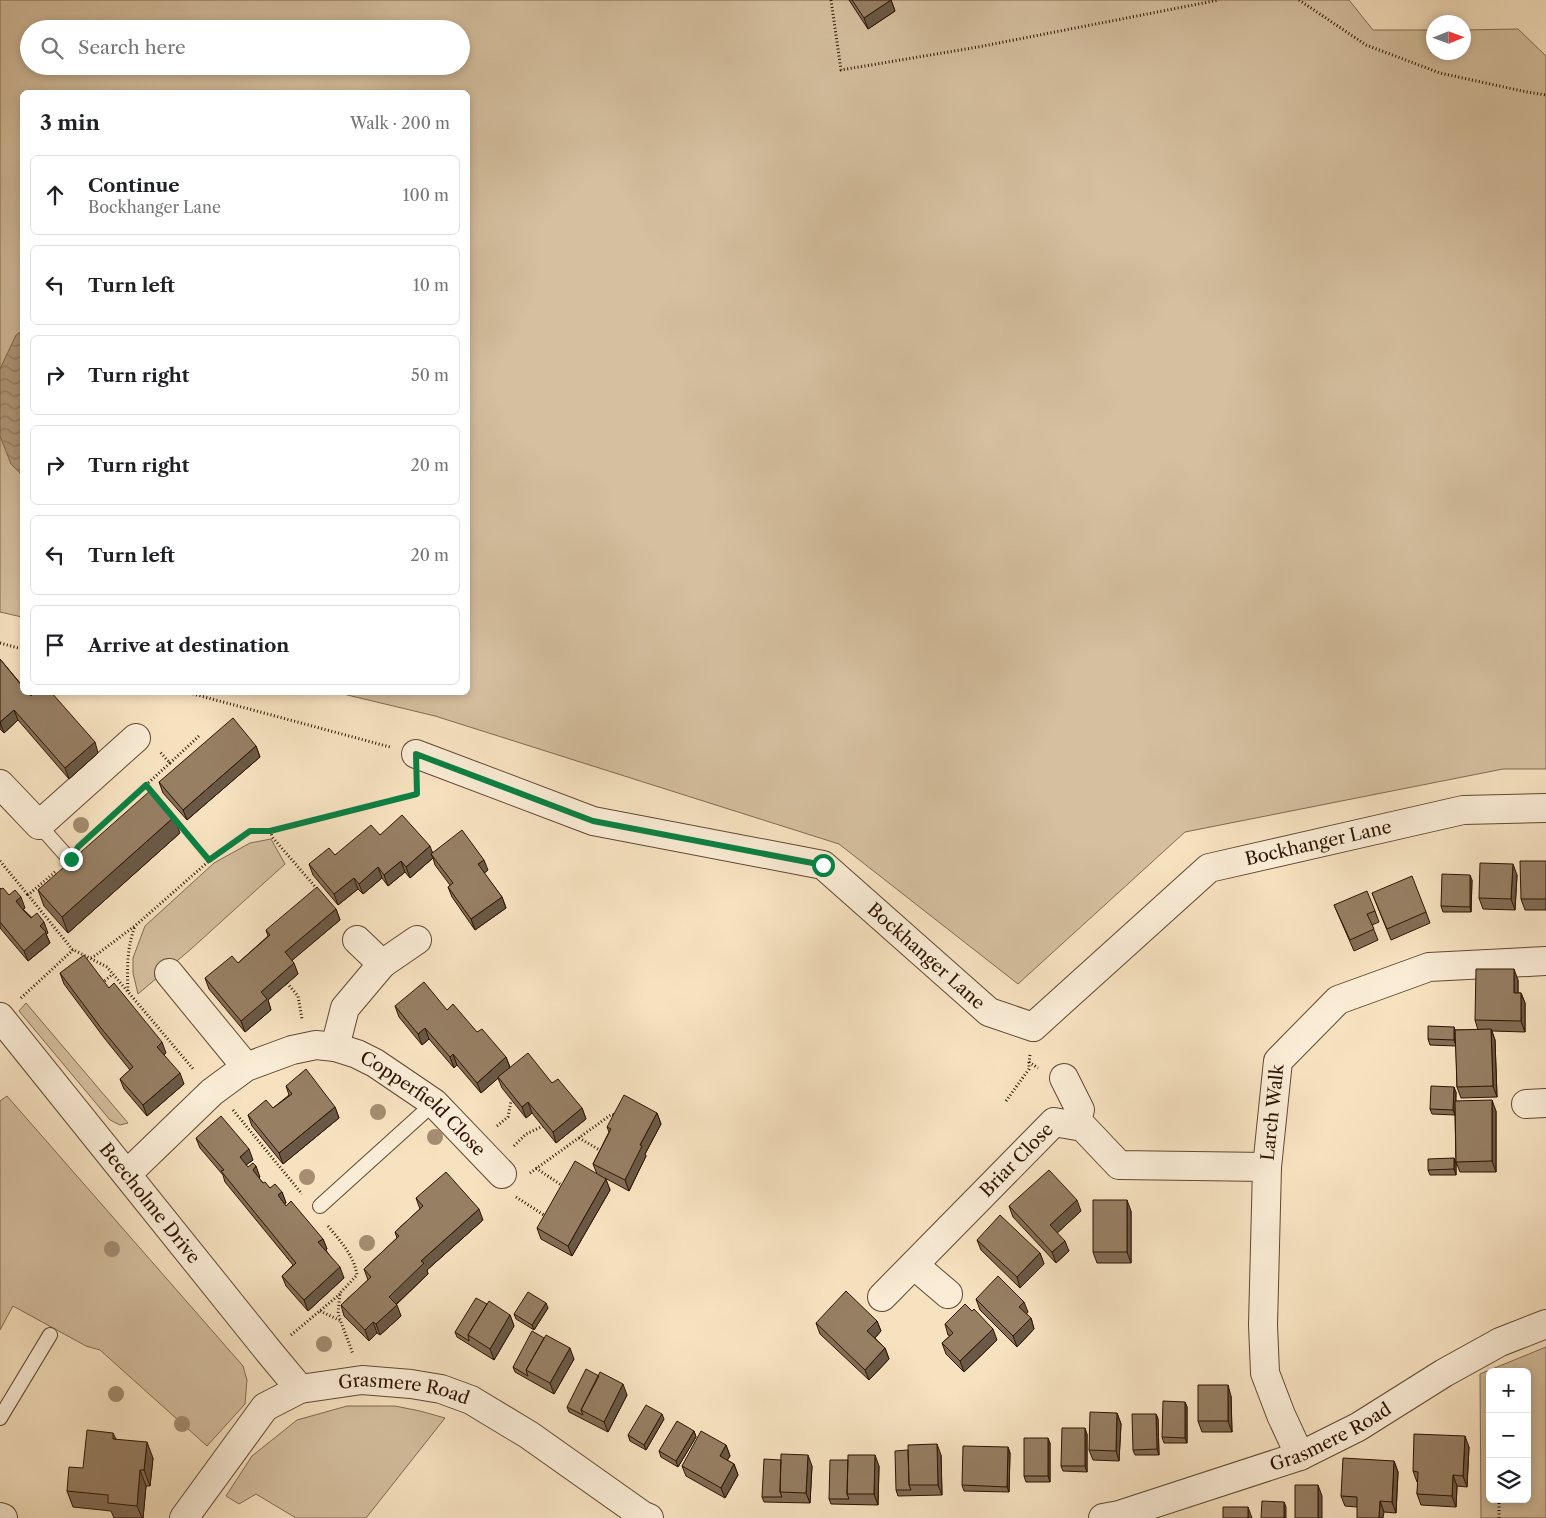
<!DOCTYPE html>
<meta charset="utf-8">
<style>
body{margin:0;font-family:"Libre Caslon Text",serif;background:#f2f2f2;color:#202124}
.controls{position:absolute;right:15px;bottom:15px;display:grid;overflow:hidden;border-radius:8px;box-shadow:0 2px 8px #0003}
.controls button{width:45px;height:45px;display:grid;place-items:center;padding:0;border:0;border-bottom:1px solid #e0e0e0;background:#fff;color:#202124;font:25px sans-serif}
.compass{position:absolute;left:1426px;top:15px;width:45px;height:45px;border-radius:50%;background:#fff;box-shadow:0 2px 8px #0003;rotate:89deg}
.stop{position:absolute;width:15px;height:15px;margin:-11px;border:4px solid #0b8043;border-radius:50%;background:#fff}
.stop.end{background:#0b8043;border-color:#fff;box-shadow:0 1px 5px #0008}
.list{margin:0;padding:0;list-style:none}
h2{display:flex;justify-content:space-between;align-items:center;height:65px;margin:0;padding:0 20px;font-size:21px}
h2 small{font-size:16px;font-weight:400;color:#757577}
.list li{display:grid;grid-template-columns:32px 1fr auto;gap:15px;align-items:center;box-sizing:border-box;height:80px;margin:0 10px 10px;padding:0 10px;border:1px solid #e0e0e0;border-radius:8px}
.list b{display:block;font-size:19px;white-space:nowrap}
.list p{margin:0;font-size:16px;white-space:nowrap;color:#757577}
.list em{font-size:16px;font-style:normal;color:#757577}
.icon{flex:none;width:28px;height:28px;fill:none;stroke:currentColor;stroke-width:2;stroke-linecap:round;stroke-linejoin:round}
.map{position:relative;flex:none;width:1546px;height:1518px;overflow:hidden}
.search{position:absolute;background:#fff;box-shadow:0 2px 8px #0003;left:20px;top:20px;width:450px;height:55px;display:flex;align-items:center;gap:12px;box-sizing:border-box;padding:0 18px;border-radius:28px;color:#757577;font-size:19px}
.panel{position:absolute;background:#fff;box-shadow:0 2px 8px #0003;left:20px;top:90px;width:450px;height:605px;border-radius:8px}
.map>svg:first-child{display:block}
</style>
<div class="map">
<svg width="1546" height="1518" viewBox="0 0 1546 1518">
<defs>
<pattern id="water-waves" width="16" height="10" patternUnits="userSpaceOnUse" patternTransform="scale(1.25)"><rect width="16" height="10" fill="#b39c7f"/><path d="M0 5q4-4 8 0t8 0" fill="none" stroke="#927e66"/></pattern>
</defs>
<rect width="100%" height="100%" fill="#f7e2c0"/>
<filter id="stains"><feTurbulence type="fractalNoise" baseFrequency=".004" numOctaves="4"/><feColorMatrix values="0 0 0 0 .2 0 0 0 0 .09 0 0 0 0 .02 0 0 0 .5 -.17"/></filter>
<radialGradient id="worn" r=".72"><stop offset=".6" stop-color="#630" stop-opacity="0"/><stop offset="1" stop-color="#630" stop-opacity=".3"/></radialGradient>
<path fill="#d5bf9f" stroke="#826a50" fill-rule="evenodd" d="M0 0H1349L1373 30H1433L1434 52H1464V30L1518 29 1546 56V769H1503L1185 832 1018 984 839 844 435 716 339 693 468 692V92H22V617L0 612ZM29 29H461V66H29Z
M271 839 285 864 191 949 138 994 133 973V958L145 926 214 863 250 843Z
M26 1003 128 1123 120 1125 110 1120 19 1011Z
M7 1096 243 1366 247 1380 245 1404 207 1446 100 1350 86 1346 13 1306 0 1330V1101Z
M1546 1347V1518H1481L1480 1374ZM1490 1372H1527V1499H1490Z
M347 1406H395L420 1411 445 1418 366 1518H296L256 1494 239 1504 226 1496 252 1456 297 1420Z"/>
<path fill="url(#water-waves)" stroke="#7e664c" d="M22 331V475L11 464 0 436V369L16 335Z"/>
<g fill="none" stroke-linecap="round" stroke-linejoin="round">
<g stroke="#604830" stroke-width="16">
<path id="service" d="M39 825 64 853
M320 1206 434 1103
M0 1418 50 1335"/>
</g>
<g stroke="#604830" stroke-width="30">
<g id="minor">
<path id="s1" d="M416 754 593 821 823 865 989 1012 1033 1027 1209 868 1463 810 1546 808"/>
<path d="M0 784 39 825 136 738"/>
<path d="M382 964 417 940"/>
<path d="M169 973 246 1067"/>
<path id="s2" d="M0 1017 270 1353 300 1389"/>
<path id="s3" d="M335 1047 357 1054 375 1063 434 1103 502 1174"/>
<path d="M1064 1078 1080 1110 1074 1125"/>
<path d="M1526 1104 1546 1103"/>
<path d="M127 1174 212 1092 246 1067 292 1050 316 1045 335 1047 345 1008 382 964 357 940"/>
<path d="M914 1265 948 1294"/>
<path id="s4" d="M882 1297 1054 1122 1083 1127 1119 1165 1267 1167"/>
<path id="s5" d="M1300 1456 1281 1415 1265 1373 1263 1325 1267 1167 1278 1061 1338 1000 1429 967 1546 961"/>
<path id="s6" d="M184 1518 265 1407 300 1389 362 1380 411 1384 441 1389 471 1400 529 1435 642 1515 649 1518"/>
<path id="s7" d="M1103 1518 1119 1515 1300 1456 1358 1427 1444 1373 1500 1342 1546 1324"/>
</g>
</g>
<g stroke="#604830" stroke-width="30">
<path id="tertiary" d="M0 1517 3 1518"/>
</g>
<path stroke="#2e1400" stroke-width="3" stroke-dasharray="1 2.5" stroke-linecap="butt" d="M831 0 841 70 978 47 1219 0
M1299 0 1366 45 1440 73 1527 92 1546 95
M0 643 22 649
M186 692 390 747
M170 763 199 736
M153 793 146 785 170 763 160 752
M173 817 209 861
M270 831 273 838 318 890
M82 843 146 785
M0 861 28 895
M55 872 28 895 72 949 107 967 194 1070
M91 958 96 955 136 925 209 861 250 831H270L417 794V785
M102 983 113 974
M287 983 298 996 302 1019
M128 991C127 969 127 947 135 926
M21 998 74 949
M1030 1055 1029 1062 1038 1068
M1006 1101 1029 1069V1062
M233 1110 302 1194
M497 1126 508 1117 511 1101
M579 1138 603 1152
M514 1146 526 1134 543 1126
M536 1168 564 1187
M530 1173 612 1114 616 1116
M516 1197 547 1217
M328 1226C340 1241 354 1255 357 1275L340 1293 338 1314 353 1354
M320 1311 341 1321
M291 1335 340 1294
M1499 1518V1499"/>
<use href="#service" stroke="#faecd6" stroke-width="14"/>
<use href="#minor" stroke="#faecd6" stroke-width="28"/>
<use href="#tertiary" stroke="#faecd6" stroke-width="28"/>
</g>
<g fill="#a48d71">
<circle cx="81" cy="825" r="8"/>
<circle cx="378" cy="1112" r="8"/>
<circle cx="435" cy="1137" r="8"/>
<circle cx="307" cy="1177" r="8"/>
<circle cx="367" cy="1243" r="8"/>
<circle cx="112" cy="1249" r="8"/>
<circle cx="324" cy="1344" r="8"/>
<circle cx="116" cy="1394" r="8"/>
<circle cx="182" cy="1424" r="8"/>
</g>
<path fill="#826d56" stroke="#2e1400" d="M849 0H891L895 11 868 29Z
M0 659 31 696 98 753 69 779 18 720 4 733 0 729Z
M256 746 260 757 187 820 163 793 159 782Z
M180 833 68 933 44 906 38 890Z
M380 835 488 870 484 873 502 897 506 908 475 930 452 897 448 887 450 885 435 865 433 858 410 878 405 872 388 886 382 878 363 894 358 889 338 905 313 875 309 864 335 855Z
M1546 861V910H1525L1521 899Z
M1517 875 1515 910 1483 909 1479 898Z
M1472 880 1471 912H1443L1441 906Z
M0 888 25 908 23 909 48 933 46 934 50 943 28 961 0 928Z
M1372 893 1426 912 1430 923 1391 940Z
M1334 905 1375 911 1379 922 1372 925 1378 940 1354 951Z
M336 909 340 920 292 960 298 974 268 1000 271 1010 245 1032 209 989 205 978 238 963 268 936 266 930Z
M60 973 109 988 166 1053 164 1055 184 1084 147 1116 124 1089 120 1079 130 1070 105 1039 64 984Z
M1518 980V993H1521L1525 1003V1032L1492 1031 1495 1040 1497 1097 1461 1098 1457 1087 1456 1046 1430 1045 1428 1039 1454 1027 1455 1030H1478L1475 1020Z
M395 1006 447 1010 477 1032 506 1057 510 1067 552 1083 582 1108 586 1119 556 1143 532 1113 526 1118 502 1088 498 1078 481 1093 457 1065 454 1068 429 1039 422 1045 399 1017Z
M286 1086 335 1107 339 1118 283 1164 252 1126 248 1115 273 1108 289 1095Z
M1456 1092V1101L1496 1111V1172H1460L1456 1162 1455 1115 1432 1114 1430 1109Z
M657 1113 661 1124 645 1154 646 1156 629 1191 605 1178 610 1190 572 1256 541 1239 537 1228 597 1174 593 1164 609 1132 607 1127Z
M196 1138 253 1160 246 1165 248 1167 260 1177 259 1178 263 1183 270 1188 282 1192 286 1203 284 1204 323 1239 327 1249 326 1250 344 1278 308 1311 286 1286 282 1276 293 1265 225 1182 223 1175 200 1148Z
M1456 1164V1175H1430L1428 1170Z
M416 1198 483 1220 427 1270 428 1274 396 1305 401 1316 380 1335 377 1333 369 1341 344 1316 341 1305 368 1280 364 1269 397 1238 395 1232 420 1209Z
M1009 1206 1081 1211 1057 1233 1069 1251 1056 1263 1013 1217Z
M1131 1211V1263H1097L1093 1252Z
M977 1240 1040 1253 1044 1264 1020 1288 981 1250Z
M976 1299 1028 1312 1026 1314 1031 1318 1034 1329 1017 1347 980 1310Z
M548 1308 534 1330 516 1319 514 1314Z
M510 1315 514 1326 494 1360 457 1337 455 1332Z
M877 1321 881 1331 875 1338 885 1348 889 1359 869 1380 820 1334 816 1323Z
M945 1324 997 1340 964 1372 946 1354 942 1343 950 1336 948 1335Z
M544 1338 574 1359 554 1394 515 1372 513 1367Z
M599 1376 627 1395 608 1432 569 1412 567 1407Z
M1231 1396 1232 1432H1202L1198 1421Z
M1185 1402 1187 1407V1443H1164L1162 1437Z
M1117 1413 1121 1424 1119 1461 1093 1460 1089 1450Z
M1156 1414 1158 1419 1159 1455H1135L1133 1450Z
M664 1419 646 1450 630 1441 628 1435Z
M694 1431 696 1437 678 1467 661 1457 659 1451Z
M113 1433 116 1439 153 1458 150 1486H146L143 1518H114L111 1511 73 1507 67 1491 83 1468Z
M1087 1434V1472L1063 1471 1061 1466Z
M1050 1443V1482H1026L1024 1476Z
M726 1445 730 1456 727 1460 734 1464 738 1475 725 1498 686 1476 682 1466Z
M1008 1447 1010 1453 1009 1492 964 1491 962 1485Z
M1469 1447 1467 1487 1457 1486 1456 1507 1421 1505 1417 1494 1418 1482H1417L1413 1471Z
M941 1455 942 1495 898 1496 896 1490Z
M1394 1461 1398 1472 1396 1513 1384 1512 1357 1507 1345 1506 1341 1496Z
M812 1466 810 1503 764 1502 762 1497Z
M879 1466 878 1505 831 1504 829 1499Z"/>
<path fill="#6a5946" stroke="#2e1400" d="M891 0 895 11 868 29 864 18Z
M14 710 18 720 4 733 0 722Z
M95 742 98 753 69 779 65 768Z
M256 746 260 757 187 820 183 810Z
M174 817 180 833 68 933 62 917Z
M430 846 434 857 431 854 433 858 410 878 406 867Z
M484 860 488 870 482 875 478 864Z
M401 861 405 872 388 886 384 875Z
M1513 864 1517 875 1515 910 1511 899Z
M378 867 382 878 363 894 359 884Z
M1470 875 1472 880 1471 912 1470 907Z
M354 878 358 889 338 905 334 894Z
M21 897 25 908 20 912 16 901Z
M502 897 506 908 475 930 471 919Z
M336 909 340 920 289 963 285 952Z
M44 922 48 933 46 934 50 943 28 961 24 951 40 926Z
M294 963 298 974 268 1000 271 1010 245 1032 241 1021 261 992Z
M1514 969 1518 980V1003L1514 993Z
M1521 993 1525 1003V1032L1521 1021Z
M1454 1027 1456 1033V1046L1454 1040Z
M425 1028 429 1039 422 1045 418 1034Z
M1491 1029 1495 1040 1497 1097 1493 1086Z
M162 1042 166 1053 161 1057 157 1047Z
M453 1054 457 1065 454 1068 450 1057Z
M506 1057 510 1068 481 1093 477 1083Z
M180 1073 184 1084 147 1116 143 1105Z
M1454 1087 1456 1092 1455 1115 1453 1110Z
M1492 1100 1496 1111V1172L1492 1161Z
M528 1102 532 1113 526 1118 522 1107Z
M335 1107 339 1118 283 1164 279 1153Z
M582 1108 586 1119 556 1143 553 1132Z
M657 1113 661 1124 645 1154 646 1156 629 1191 625 1180 640 1145Z
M249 1149 253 1160 243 1167 240 1157Z
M1454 1158 1456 1164V1175L1454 1169Z
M256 1166 260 1177 256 1180 253 1170Z
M606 1179 610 1190 572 1256 568 1246Z
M282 1192 286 1203 282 1206 278 1195Z
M1077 1200 1081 1211 1054 1236 1050 1225Z
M1127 1200 1131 1211V1263L1127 1252Z
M479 1209 483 1220 427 1270 428 1274 393 1307 389 1297 421 1261Z
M323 1239 327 1249 322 1253 318 1242Z
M1065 1241 1069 1251 1056 1263 1052 1252Z
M1040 1253 1044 1264 1020 1288 1017 1277Z
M340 1267 344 1278 308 1311 304 1300Z
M1024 1302 1028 1312 1023 1318 1019 1307Z
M546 1303 548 1308 534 1330 532 1325Z
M397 1305 401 1316 380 1335 376 1324Z
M510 1315 514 1326 494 1360 490 1349Z
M1031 1318 1034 1329 1017 1347 1013 1336Z
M877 1321 881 1331 871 1342 867 1331Z
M373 1322 377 1333 369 1341 365 1330Z
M993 1329 997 1340 964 1372 960 1361Z
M570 1348 574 1359 554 1394 550 1383Z
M885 1348 889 1359 869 1380 865 1370Z
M623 1384 627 1395 608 1432 604 1422Z
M1228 1385 1231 1396 1232 1432 1228 1421Z
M1185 1402 1187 1407V1443L1185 1438Z
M1117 1413 1121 1424 1119 1461 1116 1451Z
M662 1414 664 1419 646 1450 644 1445Z
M1156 1414 1158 1419 1159 1455 1157 1449Z
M1085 1428 1087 1434V1472L1085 1466Z
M694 1431 696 1437 678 1467 676 1461Z
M1465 1436 1469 1447 1467 1487 1463 1476Z
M1048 1438 1050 1443V1482L1048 1476Z
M147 1442 153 1458 150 1486 144 1470Z
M937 1444 941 1455 942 1495 938 1485Z
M726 1445 730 1456 723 1467 720 1456Z
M1008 1447 1010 1453 1009 1492 1007 1487Z
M808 1455 812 1466 810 1503 806 1493Z
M875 1455 879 1466 878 1505 874 1494Z
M1394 1461 1398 1472 1396 1513 1392 1502Z
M734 1464 738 1475 725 1498 721 1488Z
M140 1470 146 1486 143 1518H142L137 1506Z
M1453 1475 1457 1486 1456 1507 1452 1496Z
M1318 1485 1322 1496V1518H1318Z
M1380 1501 1384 1512 1383 1518H1379Z
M1284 1502 1286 1507V1518H1284Z
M1248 1507 1252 1518H1248Z"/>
<path fill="#977f64" stroke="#2e1400" d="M852 0H891L864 18Z
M0 659 22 686V692H28L31 696 34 692H51L95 742 65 768 14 710 0 722Z
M233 718 256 746 183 810 159 782Z
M151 790 174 817 62 917 38 890Z
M402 815 430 846 406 867 401 861 384 875 378 867 359 884 354 878 334 894 309 864 329 848 335 855 371 825 380 835Z
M462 830 484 860 478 864 502 897 471 919 448 887 453 883 431 854Z
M1520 861H1546V899H1521Z
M1480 863 1513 864 1511 899 1479 898Z
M1442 874 1470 875V907L1441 906Z
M1412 876 1426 912 1387 929 1372 893Z
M317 887 336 909 285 952 294 963 261 992 267 999 241 1021 205 978 232 956 238 963 270 935 266 930Z
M0 888 1 889 3 888 9 895 15 890 21 897 16 901 23 910 31 918 37 913 44 922 40 926 46 932 24 951 0 922Z
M1367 891 1375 911 1367 914 1374 929 1350 940 1334 905Z
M84 955 109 988 114 983 162 1042 157 1047 180 1073 143 1105 120 1079 133 1067 101 1028 60 973Z
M1476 969H1514V993H1521V1021L1475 1020Z
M424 982 447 1010 453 1004 477 1032 482 1029 506 1057 477 1083 453 1054 450 1057 425 1028 418 1034 395 1006Z
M1428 1026 1454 1027V1040L1428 1039Z
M1491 1029 1493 1086 1457 1087 1455 1030Z
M528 1053 552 1083 558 1079 582 1108 553 1132 528 1102 522 1107 498 1077Z
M306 1069 335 1107 279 1153 248 1115 266 1100 273 1108 292 1094 286 1086Z
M1431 1086 1454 1087 1453 1110 1430 1109Z
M624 1095 657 1113 640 1145 642 1146 625 1180 593 1164 611 1129 607 1127Z
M1492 1100V1161L1456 1162 1455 1101Z
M221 1116 249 1149 240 1157 248 1167 253 1163 256 1166 253 1170 263 1183 265 1182 270 1188 275 1184 282 1192 278 1195 286 1206 291 1201 323 1239 318 1242 340 1267 304 1300 282 1276 296 1263 221 1171 224 1170 196 1138Z
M1454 1158V1169L1428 1170V1159Z
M575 1161 606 1179 568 1246 537 1228Z
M1049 1170 1077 1200 1050 1225 1065 1241 1052 1252 1009 1206Z
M446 1172 479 1209 421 1261 424 1263 389 1297 397 1305 376 1324 373 1322 365 1330 341 1305 371 1277 364 1269 399 1236 395 1232 423 1206 416 1198Z
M1093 1200H1127V1252H1093Z
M1000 1215 1040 1253 1017 1277 977 1240Z
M998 1276 1024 1302 1019 1307 1031 1318 1013 1336 976 1299Z
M846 1291 877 1321 867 1331 885 1348 865 1370 816 1323Z
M528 1292 546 1303 532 1325 514 1314Z
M476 1298 487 1304 468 1335 469 1341 455 1332Z
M489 1301 510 1315 490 1349 468 1335Z
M965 1304 972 1311 974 1309 993 1329 960 1361 942 1343 953 1333 945 1324Z
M532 1331 544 1338 526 1370 528 1376 513 1367Z
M546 1335 570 1348 550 1383 526 1370Z
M586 1369 599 1376 581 1410 583 1415 567 1407Z
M600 1372 623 1384 604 1422 581 1410Z
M1198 1385H1228V1421H1198Z
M1163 1401 1185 1402V1438L1162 1437Z
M646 1405 662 1414 644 1445 628 1435Z
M1090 1412 1117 1413 1116 1451 1089 1450Z
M1132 1414H1156L1157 1449 1133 1450Z
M677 1421 694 1431 676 1461 659 1451Z
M1062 1428H1085V1466H1061Z
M87 1430 113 1433V1439L147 1442 144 1470H140L137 1506 108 1503V1495L67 1491 69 1467 83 1468Z
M701 1431 726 1445 720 1456 734 1464 721 1488 682 1466Z
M1414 1434 1465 1436 1463 1476 1453 1475 1452 1496 1417 1494 1418 1472 1413 1471Z
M1024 1438H1048V1476H1024Z
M937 1444 938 1485H909L908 1445Z
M963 1446 1008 1447 1007 1487 962 1485Z
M908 1450 909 1485 911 1490H896L895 1451Z
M781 1454 808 1455 806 1493 780 1492Z
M848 1455H875L874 1494H847Z
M1343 1458 1394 1461 1392 1502 1380 1501 1379 1518H1357V1497L1341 1496Z
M764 1459 781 1460 780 1492 782 1497H762Z
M830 1460H848L847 1494 849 1499H829Z
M1295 1485H1318V1518H1295Z
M1262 1501 1284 1502V1518H1261Z
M1223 1507H1248V1518H1223Z"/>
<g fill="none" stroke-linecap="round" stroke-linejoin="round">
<path stroke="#0b8043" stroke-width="6" d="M71 859 78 847 146 785 209 860 250 831H270L417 794 416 754 593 821 823 865"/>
</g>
<g text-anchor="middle" stroke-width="4.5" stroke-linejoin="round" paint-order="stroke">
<g font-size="18" fill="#2e1400" stroke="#faecd6">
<text dy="6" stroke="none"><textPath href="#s1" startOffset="1041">Bockhanger Lane</textPath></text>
<text dy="6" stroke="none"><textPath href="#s1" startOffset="561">Bockhanger Lane</textPath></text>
<text dy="6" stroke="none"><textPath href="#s3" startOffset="106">Copperfield Close</textPath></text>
<text dy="6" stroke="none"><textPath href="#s5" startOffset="351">Larch Walk</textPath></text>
<text dy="6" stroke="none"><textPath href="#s4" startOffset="192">Briar Close</textPath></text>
<text dy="6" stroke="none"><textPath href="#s2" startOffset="239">Beecholme Drive</textPath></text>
<text dy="6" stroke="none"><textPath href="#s6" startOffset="282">Grasmere Road</textPath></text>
<text dy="6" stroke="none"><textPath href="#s7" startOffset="242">Grasmere Road</textPath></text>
</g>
</g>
<rect width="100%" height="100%" filter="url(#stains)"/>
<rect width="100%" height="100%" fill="url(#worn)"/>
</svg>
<div class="controls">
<button>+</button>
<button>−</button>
<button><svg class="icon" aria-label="layers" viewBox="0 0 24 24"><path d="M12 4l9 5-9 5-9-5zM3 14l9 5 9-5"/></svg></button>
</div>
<svg class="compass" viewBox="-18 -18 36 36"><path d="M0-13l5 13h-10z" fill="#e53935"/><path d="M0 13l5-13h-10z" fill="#757577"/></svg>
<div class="stop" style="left:823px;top:865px"></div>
<div class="stop end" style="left:71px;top:859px"></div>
<div class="search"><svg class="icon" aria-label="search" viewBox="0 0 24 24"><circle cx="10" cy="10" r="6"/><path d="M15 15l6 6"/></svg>Search here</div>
<section class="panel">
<h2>3 min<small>Walk · 200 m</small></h2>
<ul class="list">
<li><svg class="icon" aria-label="ahead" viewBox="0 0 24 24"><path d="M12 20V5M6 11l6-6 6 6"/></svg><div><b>Continue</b><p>Bockhanger Lane</p></div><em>100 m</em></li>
<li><svg class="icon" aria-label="left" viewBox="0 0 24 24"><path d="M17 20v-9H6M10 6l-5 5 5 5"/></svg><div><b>Turn left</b></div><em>10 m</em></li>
<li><svg class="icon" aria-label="right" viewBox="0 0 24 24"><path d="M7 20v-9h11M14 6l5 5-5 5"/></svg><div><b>Turn right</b></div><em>50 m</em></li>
<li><svg class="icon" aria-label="right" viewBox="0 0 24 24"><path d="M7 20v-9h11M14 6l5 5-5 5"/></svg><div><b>Turn right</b></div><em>20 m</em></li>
<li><svg class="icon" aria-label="left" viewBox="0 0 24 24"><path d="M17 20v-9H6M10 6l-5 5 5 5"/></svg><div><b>Turn left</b></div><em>20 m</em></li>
<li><svg class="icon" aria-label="arrive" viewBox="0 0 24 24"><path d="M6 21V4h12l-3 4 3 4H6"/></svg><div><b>Arrive at destination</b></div></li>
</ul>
</section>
</div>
